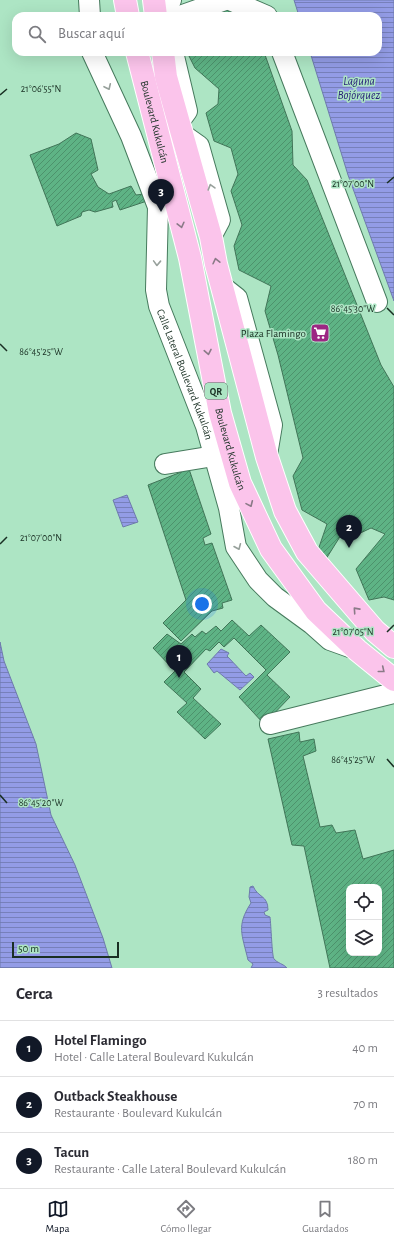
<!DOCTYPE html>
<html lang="es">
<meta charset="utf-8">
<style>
body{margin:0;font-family:"Alegreya Sans",sans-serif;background:#f7f7f7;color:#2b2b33}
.controls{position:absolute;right:12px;bottom:12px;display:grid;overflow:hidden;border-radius:8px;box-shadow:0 4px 16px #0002}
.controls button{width:36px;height:36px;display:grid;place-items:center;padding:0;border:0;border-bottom:1px solid #e1e1e2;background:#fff;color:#2b2b33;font:20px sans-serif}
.scale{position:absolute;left:12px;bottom:10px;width:107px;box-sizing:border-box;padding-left:4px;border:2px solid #192f23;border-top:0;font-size:11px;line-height:14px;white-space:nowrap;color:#192f23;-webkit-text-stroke:3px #ade5c4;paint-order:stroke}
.you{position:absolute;left:202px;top:604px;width:14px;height:14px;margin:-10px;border:3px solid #fff;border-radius:50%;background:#1a73e8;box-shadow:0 0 0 6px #1a73e833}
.badge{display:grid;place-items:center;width:26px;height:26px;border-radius:50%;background:#111827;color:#fff;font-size:13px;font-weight:700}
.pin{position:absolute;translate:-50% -33px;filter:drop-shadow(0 1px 2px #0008)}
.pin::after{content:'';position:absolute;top:21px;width:14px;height:12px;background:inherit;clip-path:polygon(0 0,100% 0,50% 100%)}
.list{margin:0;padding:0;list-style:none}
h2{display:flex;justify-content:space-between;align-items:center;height:52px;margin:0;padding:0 16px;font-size:17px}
h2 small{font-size:13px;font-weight:400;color:#7c7c81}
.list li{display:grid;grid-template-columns:26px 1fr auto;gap:12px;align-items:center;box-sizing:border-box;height:56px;padding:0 16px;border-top:1px solid #e1e1e2}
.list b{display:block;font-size:15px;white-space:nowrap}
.list p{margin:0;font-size:13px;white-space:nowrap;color:#7c7c81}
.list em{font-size:13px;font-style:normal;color:#7c7c81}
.icon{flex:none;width:22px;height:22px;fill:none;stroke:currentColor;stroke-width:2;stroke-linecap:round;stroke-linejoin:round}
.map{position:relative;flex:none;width:394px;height:968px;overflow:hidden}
.search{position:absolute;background:#fff;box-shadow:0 4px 16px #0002;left:12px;right:12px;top:12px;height:44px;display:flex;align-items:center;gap:10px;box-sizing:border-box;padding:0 14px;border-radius:12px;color:#7c7c81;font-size:15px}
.sheet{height:220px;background:#fff}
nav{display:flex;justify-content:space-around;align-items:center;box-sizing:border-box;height:56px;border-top:1px solid #e1e1e2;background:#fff;font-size:11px;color:#7c7c81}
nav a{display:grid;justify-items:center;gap:2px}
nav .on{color:#111827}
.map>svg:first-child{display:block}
</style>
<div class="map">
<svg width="394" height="968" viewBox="0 0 394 968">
<defs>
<pattern id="water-rules" width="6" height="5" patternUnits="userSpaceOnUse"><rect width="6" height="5" fill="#939ce6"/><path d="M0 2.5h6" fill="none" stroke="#7780ba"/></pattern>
<pattern id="building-hatch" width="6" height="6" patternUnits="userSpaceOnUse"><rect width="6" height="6" fill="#5eb385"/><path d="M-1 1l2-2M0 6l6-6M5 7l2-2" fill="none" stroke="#4d926c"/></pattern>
</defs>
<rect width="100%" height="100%" fill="#ade5c4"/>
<path fill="url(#water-rules)" stroke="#6e7bac" d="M294 0H394V301L348 175 310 52H378V16H299Z
M127 495 138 522 123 527 113 500Z
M0 642 4 661 36 744 51 815 75 865 103 938 112 968H0Z
M221 649 229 653 227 656 246 676 250 673 254 677 240 690 217 671 214 673 207 664Z
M253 886C258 898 268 895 268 910L264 912 265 915 270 917C271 924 272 957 274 959 277 963 284 964 287 968H251L253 964 248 960C242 934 236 926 251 903L249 897 250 887Z"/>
<path fill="url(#building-hatch)" stroke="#417558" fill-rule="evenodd" d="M227 10 242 11 247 16H204Z
M187 52H264L292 131 293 165 307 180 381 365 394 387V600L384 597 369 600 356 569 385 534 371 528 354 536 341 535 326 559 317 553 327 524 302 510 293 476 303 458 278 355 265 311 271 286 239 270 234 246 242 225 231 191 238 174 231 148 214 141 206 113 218 104 219 89 195 68Z
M76 133 91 139 98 170 91 174 98 187 109 194 131 186 136 195 144 194 147 201 120 210 116 200 112 202 113 207 95 212 89 210 82 212 81 216 57 226 30 155 59 144Z
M189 469 211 534 203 538 205 545 212 543 232 600 222 603 223 608 212 611 181 641 163 623 186 600 148 485Z
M232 620 249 636 261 625 290 652 267 675 290 697 264 724 239 697 266 670 234 638 224 647 219 642 210 651 206 649 184 672 201 689 193 698 221 724 205 739 177 712 187 703 164 682 175 671 153 648 167 634 181 644 192 634 195 637 202 631 206 634 216 626 221 631Z
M299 732 300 742 314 739 316 751 303 756 320 827 332 825 336 833 355 830 363 859 394 850V968H330L304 846 292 845 268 739ZM349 887H379V953H349Z"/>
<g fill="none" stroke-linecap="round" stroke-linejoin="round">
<g stroke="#467a5d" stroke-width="22">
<g id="minor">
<path d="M89 0 90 16"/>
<path d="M230 0 267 16"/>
<path d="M164 16 171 0"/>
<path d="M180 16 225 0"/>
<path id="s1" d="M92 52 131 136 158 207 156 290 159 306 206 426 229 508 236 547 258 580 275 597 312 624 330 640 355 649"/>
<path d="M173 52 187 111 179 122"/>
<path d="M282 52 377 302"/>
<path d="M182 134 199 146 220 220 211 237"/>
<path d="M223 287 237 298 272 425 267 455"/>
<path d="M165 464 214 456"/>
<path d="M270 724 394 693"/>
</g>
</g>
<g stroke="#fff" stroke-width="24">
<g id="major">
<path d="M125 0 128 16"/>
<path d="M154 0 156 16"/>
<path id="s2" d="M137 52 190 258 220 413 240 483 271 549 316 611 357 650 394 680"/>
<path d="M163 52 166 77 211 237 216 264 267 457 285 511 307 552 375 631 394 647"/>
</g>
</g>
<use href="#minor" stroke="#fff" stroke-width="20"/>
<use href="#major" stroke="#fbc4eb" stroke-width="22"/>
</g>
<defs><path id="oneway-chevron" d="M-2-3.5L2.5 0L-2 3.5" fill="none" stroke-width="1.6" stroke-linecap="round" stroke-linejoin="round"/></defs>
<g stroke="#98a19c">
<use href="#oneway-chevron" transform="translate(108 87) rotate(65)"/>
<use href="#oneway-chevron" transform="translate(211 187) rotate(-106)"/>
<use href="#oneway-chevron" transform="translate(157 263) rotate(92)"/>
<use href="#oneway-chevron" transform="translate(238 547) rotate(67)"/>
</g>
<g stroke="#8a7a87">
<use href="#oneway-chevron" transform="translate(181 225) rotate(76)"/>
<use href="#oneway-chevron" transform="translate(216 261) rotate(-103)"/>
<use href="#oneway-chevron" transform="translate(208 352) rotate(79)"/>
<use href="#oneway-chevron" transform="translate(250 504) rotate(66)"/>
<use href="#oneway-chevron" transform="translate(356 610) rotate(-132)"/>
<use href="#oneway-chevron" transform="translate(382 670) rotate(39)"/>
</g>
<path fill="none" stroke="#192f23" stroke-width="1.5" d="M0 95 7 89M387 183 394 177M387 308 394 315M0 344 7 351M0 544 7 537M387 632 394 625M387 759 394 767M0 795 7 803"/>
<defs>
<g id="supermarket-square" transform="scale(1)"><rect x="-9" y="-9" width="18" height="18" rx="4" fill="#9c2783" stroke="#ade5c4"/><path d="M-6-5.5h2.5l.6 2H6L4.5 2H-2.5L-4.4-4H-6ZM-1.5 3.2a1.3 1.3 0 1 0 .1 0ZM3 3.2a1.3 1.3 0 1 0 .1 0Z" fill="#fff"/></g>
</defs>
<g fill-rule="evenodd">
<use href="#supermarket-square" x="320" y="333"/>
</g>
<g text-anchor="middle" stroke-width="3" stroke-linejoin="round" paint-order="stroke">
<rect fill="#ade5c4" stroke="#456653" stroke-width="1" x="205" y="383" width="22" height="16" rx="3"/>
<g font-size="10" font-weight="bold" fill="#192f23">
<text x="216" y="395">QR</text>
</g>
<g font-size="11" fill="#192f23" stroke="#ade5c4">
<text dy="4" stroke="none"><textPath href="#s2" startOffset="72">Boulevard Kukulcán</textPath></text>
<text dy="4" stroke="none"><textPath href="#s1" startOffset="341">Calle Lateral Boulevard Kukulcán</textPath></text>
<text dy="4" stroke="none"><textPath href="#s2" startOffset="408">Boulevard Kukulcán</textPath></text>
</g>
<g font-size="11" fill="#192f23" stroke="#ade5c4" text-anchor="end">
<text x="306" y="337">Plaza Flamingo</text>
</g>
<g font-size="12" font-style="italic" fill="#2a257a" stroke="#ade5c4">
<text x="359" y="85">Laguna<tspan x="359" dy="14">Bojórquez</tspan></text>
</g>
</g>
<g font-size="10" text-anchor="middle" fill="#192f23" stroke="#ade5c4" stroke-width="3" stroke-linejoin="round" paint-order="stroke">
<text x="41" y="92">21°06'55"N</text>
<text x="353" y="187">21°07'00"N</text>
<text x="353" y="312">86°45'30"W</text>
<text x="41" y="355">86°45'25"W</text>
<text x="41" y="541">21°07'00"N</text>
<text x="353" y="635">21°07'05"N</text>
<text x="353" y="763">86°45'25"W</text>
<text x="41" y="806">86°45'20"W</text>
</g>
</svg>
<div class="controls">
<button><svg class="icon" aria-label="locate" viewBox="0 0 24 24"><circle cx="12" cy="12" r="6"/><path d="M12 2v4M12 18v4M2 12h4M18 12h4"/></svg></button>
<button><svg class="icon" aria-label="layers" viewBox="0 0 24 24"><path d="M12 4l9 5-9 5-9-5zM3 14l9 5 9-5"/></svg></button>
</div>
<div class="scale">50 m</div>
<div class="you"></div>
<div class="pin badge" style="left:179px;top:678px">1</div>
<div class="pin badge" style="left:349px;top:548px">2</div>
<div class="pin badge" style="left:161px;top:212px">3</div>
<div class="search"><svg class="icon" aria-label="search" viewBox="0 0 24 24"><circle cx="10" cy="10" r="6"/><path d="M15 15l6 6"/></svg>Buscar aquí</div>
</div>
<section class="sheet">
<h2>Cerca<small>3 resultados</small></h2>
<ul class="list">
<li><span class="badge">1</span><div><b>Hotel Flamingo</b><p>Hotel · Calle Lateral Boulevard Kukulcán</p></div><em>40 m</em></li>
<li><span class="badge">2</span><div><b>Outback Steakhouse</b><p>Restaurante · Boulevard Kukulcán</p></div><em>70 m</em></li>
<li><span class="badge">3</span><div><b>Tacun</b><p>Restaurante · Calle Lateral Boulevard Kukulcán</p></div><em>180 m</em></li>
</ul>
</section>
<nav>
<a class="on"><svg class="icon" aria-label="map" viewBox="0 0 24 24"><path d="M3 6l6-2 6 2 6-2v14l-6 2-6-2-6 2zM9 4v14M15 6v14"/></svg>Mapa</a>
<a><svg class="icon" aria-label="directions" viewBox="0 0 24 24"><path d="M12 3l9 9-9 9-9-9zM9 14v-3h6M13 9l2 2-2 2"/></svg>Cómo llegar</a>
<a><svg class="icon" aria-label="saved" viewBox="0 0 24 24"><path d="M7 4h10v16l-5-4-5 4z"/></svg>Guardados</a>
</nav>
